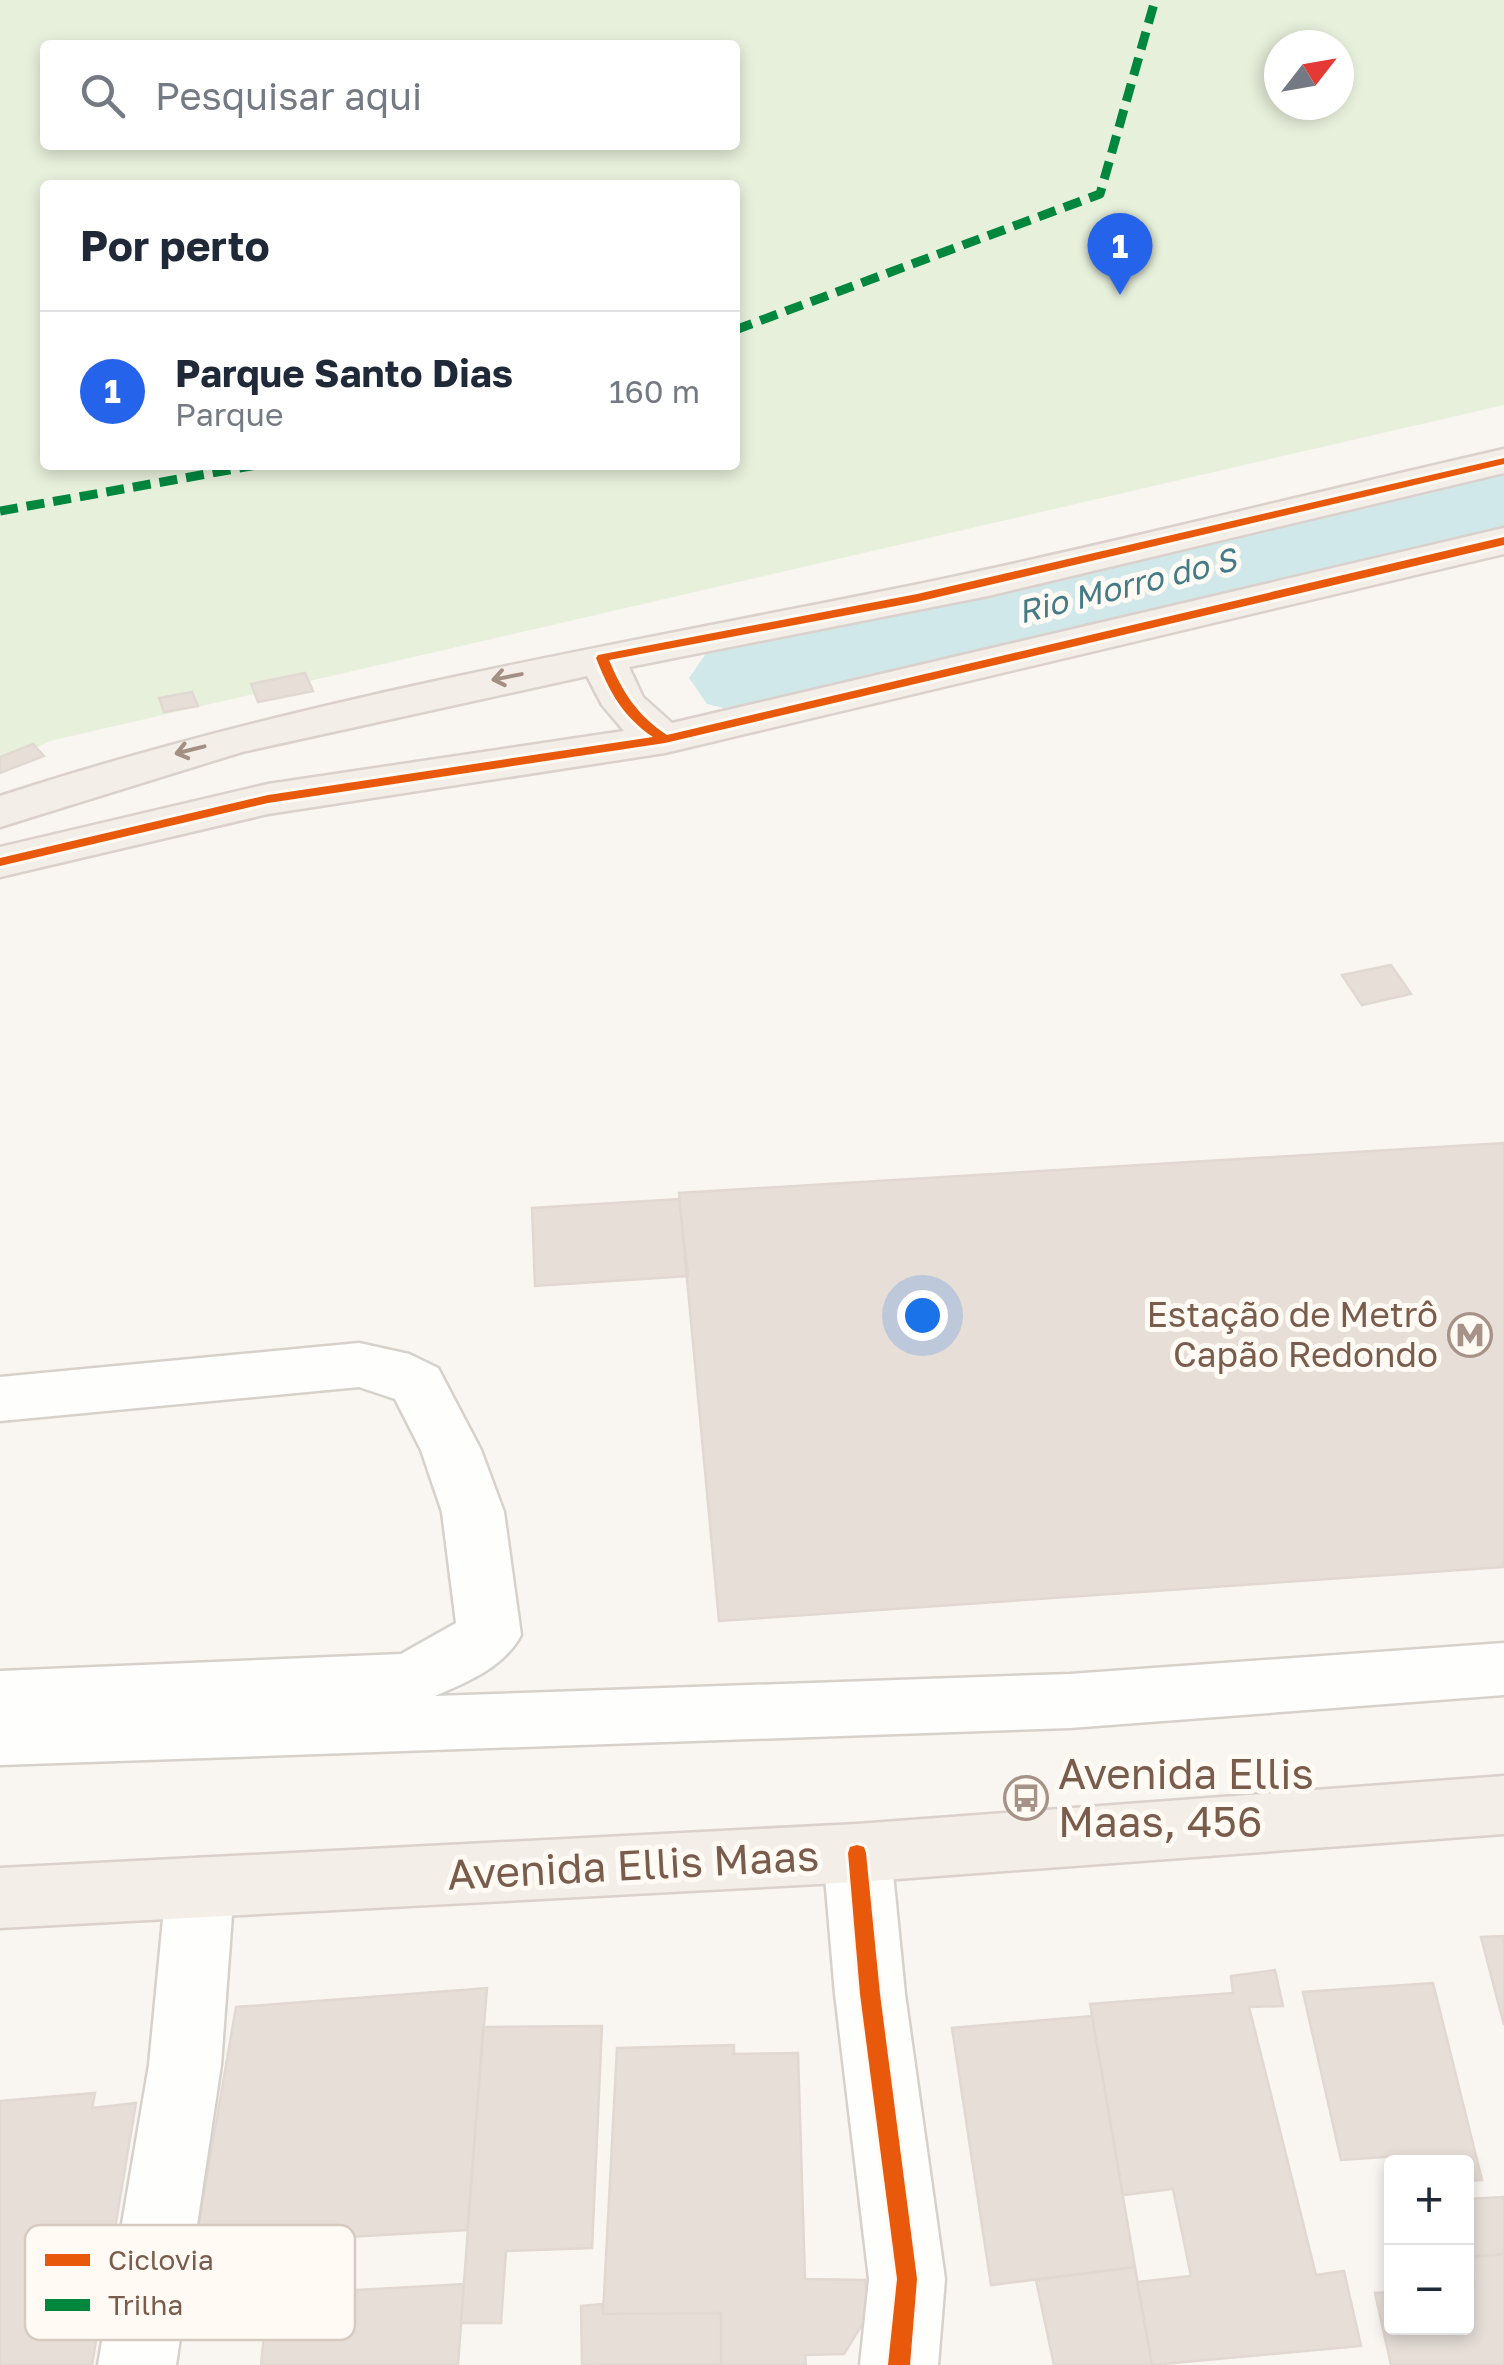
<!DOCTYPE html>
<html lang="pt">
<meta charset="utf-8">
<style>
body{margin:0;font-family:"Golos Text",sans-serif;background:#f6f6f7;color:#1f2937}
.controls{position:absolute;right:30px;bottom:30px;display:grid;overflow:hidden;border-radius:10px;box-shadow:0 5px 15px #0003}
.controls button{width:90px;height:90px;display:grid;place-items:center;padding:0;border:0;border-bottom:2px solid #e0e1e3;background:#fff;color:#1f2937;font:50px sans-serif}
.compass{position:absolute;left:1264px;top:30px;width:90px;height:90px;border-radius:50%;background:#fff;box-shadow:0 5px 15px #0003;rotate:59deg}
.you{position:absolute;left:922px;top:1315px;width:35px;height:35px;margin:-25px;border:8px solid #fff;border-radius:50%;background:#1a73e8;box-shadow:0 0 0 15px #1a73e833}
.badge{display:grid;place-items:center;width:65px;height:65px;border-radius:50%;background:#2563eb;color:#fff;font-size:32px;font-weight:700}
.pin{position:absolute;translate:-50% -82px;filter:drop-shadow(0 2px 5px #0008)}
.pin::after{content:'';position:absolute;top:52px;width:35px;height:30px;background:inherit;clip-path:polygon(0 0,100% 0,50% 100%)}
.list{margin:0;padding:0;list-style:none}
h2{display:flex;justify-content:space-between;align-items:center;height:130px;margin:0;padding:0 40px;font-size:42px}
h2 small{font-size:32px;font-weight:400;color:#747a83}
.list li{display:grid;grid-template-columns:65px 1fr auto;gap:30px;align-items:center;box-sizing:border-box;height:160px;padding:0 40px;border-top:2px solid #e0e1e3}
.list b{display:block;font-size:38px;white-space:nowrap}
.list p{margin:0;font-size:32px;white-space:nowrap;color:#747a83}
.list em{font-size:32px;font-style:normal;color:#747a83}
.icon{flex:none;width:55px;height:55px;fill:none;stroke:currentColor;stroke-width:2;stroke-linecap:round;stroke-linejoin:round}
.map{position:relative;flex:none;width:1504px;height:2365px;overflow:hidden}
.search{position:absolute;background:#fff;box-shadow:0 5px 15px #0003;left:40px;top:40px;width:700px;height:110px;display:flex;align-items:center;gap:25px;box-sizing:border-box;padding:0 35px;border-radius:10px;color:#747a83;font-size:38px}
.panel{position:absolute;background:#fff;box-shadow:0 5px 15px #0003;left:40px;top:180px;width:700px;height:290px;border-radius:10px}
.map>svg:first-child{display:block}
</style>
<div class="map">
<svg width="1504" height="2365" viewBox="0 0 1504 2365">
<rect width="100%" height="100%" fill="#f9f5f0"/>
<path fill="#e7f0db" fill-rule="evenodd" d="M0 0H1504V405L50 741 0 766ZM45 45H735V145H45ZM1279 45H1339V105H1279ZM45 185H735V465H45Z"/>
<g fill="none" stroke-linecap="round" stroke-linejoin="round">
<path fill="#d0e8ea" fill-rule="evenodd" d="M1504 461V529L751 715 707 704 689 678 707 652Z"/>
</g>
<path fill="#e6ded7" stroke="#e2d8d2" stroke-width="2.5" d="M305 673 313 691 258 702 251 684Z
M192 692 198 706 164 712 159 698Z
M33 744 44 756 0 773V757Z
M1391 965 1411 994 1362 1005 1342 975Z
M1504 1143V1567L719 1621 679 1193Z
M679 1199 688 1276 535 1286 532 1208Z
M1504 1936V2025L1481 1937Z
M1275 1970 1283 2006 1249 2007 1316 2275 1344 2271 1361 2346 1152 2365 1137 2282 1191 2276 1173 2189 1123 2195 1090 2004 1233 1993 1231 1976Z
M1433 1983 1482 2180 1466 2181V2162H1402L1400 2156 1341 2160 1303 1992Z
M487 1988 467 2230 195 2246 236 2007Z
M1092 2016 1135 2267 991 2285 952 2028Z
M602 2026 592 2248 506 2251 501 2323H461L483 2027Z
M734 2045V2054L798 2053 805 2279 865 2280 870 2312 844 2354 805 2355 806 2365H713L721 2364V2313L603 2314 617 2048Z
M95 2093 92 2108 136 2103 92 2365H0V2101Z
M1504 2197V2254L1466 2257V2199Z
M1504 2254V2365H1391L1375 2293 1392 2292V2328H1466V2286H1475L1468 2257Z
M1135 2267 1152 2365H1054L1036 2280Z
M464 2284 458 2365H261L268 2295Z
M602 2304 603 2314 721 2313V2364L582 2365 581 2306Z"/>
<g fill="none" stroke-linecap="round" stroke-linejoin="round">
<g stroke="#d7d1cb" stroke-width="5">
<path id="minor" d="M359 1343 409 1354 438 1368 481 1450 504 1512 521 1635C504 1667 468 1682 435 1696L1070 1674 1504 1643V1695L1070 1728 0 1765V1671L401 1654 456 1623 442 1512 421 1450 395 1399 359 1387 0 1421V1377Z
M857 1824 881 1832 891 1853 905 1994 945 2279 938 2365H860L869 2279 835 1994 823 1853 833 1832Z
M200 1858 224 1867 234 1888 221 2065 176 2365H98L149 2065 166 1888 176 1867Z"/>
</g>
<g stroke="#dad1cc" stroke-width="5">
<path id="major" d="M1504 449V473L988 596 629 667 643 697 672 723 1504 528V554L665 753 268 814 0 877V847L268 784 624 731 602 705 587 676 242 752 0 827V796C299 698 607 647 914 585 1112 544 1307 494 1504 449Z
M1504 1776V1834L857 1882 0 1928V1868L857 1824Z"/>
</g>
<use href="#minor" fill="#fefefd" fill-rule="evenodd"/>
<use href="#major" fill="#f3eee8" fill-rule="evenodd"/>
<path stroke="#00873e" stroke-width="9" stroke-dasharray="18 9" stroke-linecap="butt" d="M735 330 1100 194 1155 0
M0 511 257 465"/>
<g stroke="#fffaf3" stroke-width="6">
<path id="cycleway" d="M1504 458V464L917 602 609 660C623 693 637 715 667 735L1504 537V545L665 743 268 803 0 866V858L268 795 653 737C623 717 609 691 596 658L598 655 917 594Z
M857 1845 864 1847 866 1853 880 1994 917 2279 910 2365H888L897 2279 860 1994 848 1853 850 1847Z"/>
</g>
<use href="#cycleway" fill="#e8590c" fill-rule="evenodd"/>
</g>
<defs><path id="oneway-shaft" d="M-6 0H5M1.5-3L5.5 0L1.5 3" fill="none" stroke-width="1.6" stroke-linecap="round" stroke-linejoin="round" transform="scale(2.5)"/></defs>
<g stroke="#a48f83">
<use href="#oneway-shaft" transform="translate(507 677) rotate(169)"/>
<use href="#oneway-shaft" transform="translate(190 750) rotate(166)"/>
</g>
<defs>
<g id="metro-ring" transform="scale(2.25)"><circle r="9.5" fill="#fffaf3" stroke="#a69286" stroke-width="1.5"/><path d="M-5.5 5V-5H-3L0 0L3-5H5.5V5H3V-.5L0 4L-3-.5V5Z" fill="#a69286"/></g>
<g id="bus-ring" transform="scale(2.25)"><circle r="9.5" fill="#fffaf3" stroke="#a69286" stroke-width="1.5"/><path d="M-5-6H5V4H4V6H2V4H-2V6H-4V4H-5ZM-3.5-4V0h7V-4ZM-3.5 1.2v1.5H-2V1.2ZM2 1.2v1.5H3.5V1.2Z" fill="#a69286"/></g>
</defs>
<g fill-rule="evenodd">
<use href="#metro-ring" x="1470" y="1335"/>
<use href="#bus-ring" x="1026" y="1798"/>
</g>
<g text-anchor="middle" stroke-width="10" stroke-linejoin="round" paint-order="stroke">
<g font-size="32" font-style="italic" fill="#437c86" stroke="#fffaf3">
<text transform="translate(1127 586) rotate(-14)" y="11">Rio Morro do S</text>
</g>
<g font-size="35" fill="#7a5c4d" stroke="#fffaf3" text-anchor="end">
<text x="1438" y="1327">Estação de Metrô<tspan x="1438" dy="40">Capão Redondo</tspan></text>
</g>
<g font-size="42" fill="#7a5c4d" stroke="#fffaf3" text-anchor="start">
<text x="1058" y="1789">Avenida Ellis<tspan x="1058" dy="48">Maas, 456</tspan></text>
</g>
<g font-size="42" fill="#7a5c4d" stroke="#fffaf3">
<text transform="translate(633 1865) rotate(-3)" y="15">Avenida Ellis Maas</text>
</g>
</g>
<rect x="25" y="2225" width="330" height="115" rx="15" fill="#fffaf3" stroke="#d7cbc1" stroke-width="2.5"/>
<rect x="45" y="2254" width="45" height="12" fill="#e8590c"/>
<rect x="45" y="2299" width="45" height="12" fill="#00873e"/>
<g font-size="28" fill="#7a5c4d">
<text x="108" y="2270">Ciclovia</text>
<text x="108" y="2315">Trilha</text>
</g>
</svg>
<div class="controls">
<button>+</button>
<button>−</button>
</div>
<svg class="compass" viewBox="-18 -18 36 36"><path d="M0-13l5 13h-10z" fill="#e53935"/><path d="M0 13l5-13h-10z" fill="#747a83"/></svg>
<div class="you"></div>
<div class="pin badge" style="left:1120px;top:295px">1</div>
<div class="search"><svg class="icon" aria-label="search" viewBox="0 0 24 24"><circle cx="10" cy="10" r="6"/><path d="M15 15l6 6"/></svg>Pesquisar aqui</div>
<section class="panel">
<h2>Por perto<small></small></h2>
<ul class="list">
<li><span class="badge">1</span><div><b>Parque Santo Dias</b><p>Parque</p></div><em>160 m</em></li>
</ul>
</section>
</div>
